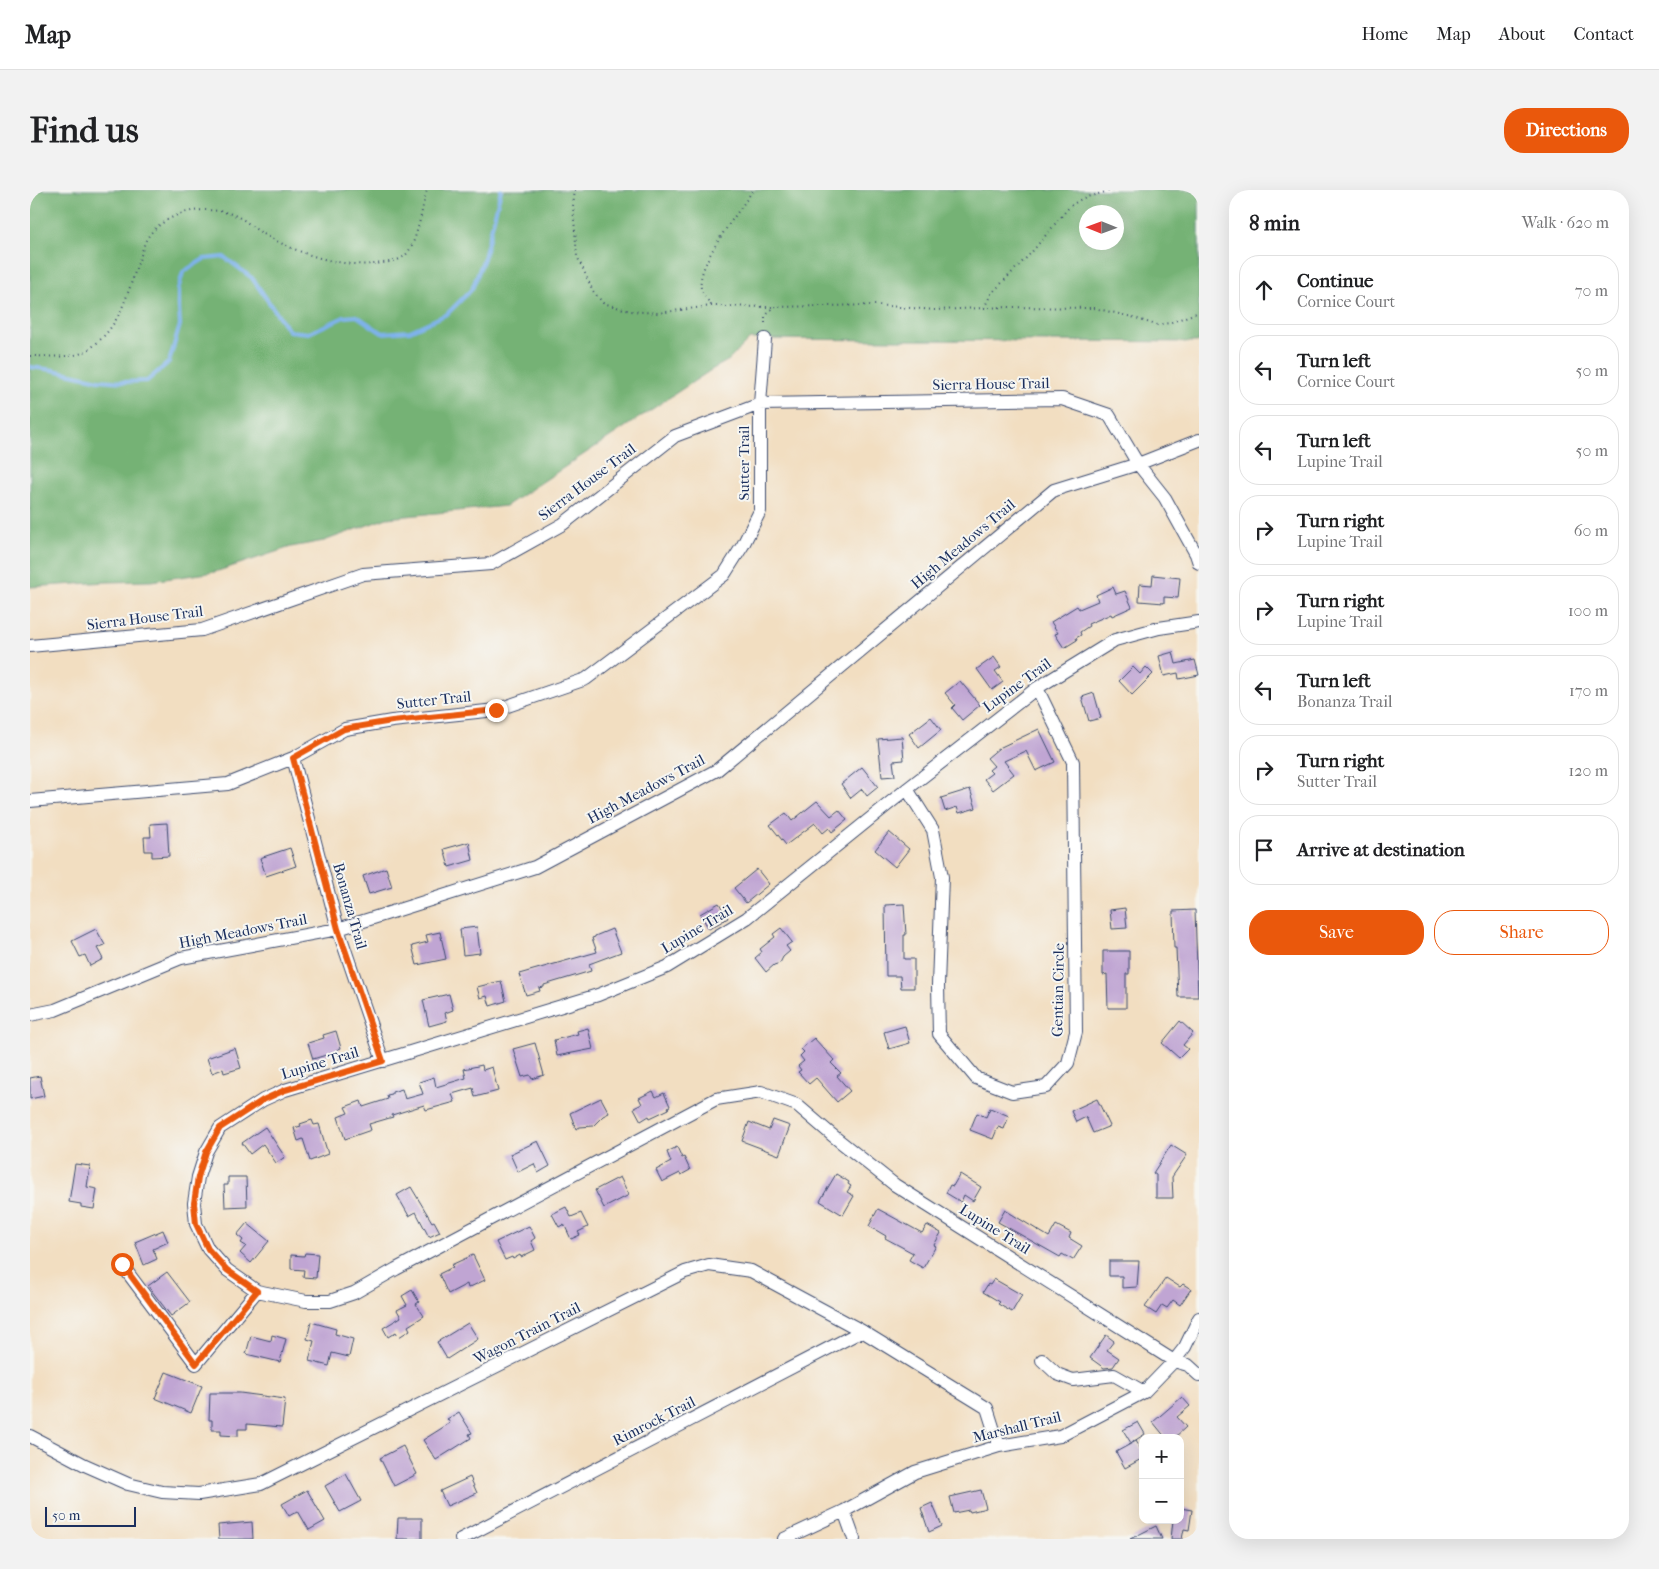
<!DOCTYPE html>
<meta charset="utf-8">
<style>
body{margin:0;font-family:"IM FELL French Canon",serif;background:#f2f2f2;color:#202124}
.controls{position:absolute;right:15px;bottom:15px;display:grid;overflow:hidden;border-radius:10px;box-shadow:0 5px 20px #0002}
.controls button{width:45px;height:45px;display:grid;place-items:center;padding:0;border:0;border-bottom:1px solid #e0e0e0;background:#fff;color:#202124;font:25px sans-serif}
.compass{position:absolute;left:1049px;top:15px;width:45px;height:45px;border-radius:50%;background:#fff;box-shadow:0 5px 20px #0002;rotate:271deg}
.scale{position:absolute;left:15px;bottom:12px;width:91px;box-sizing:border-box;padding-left:5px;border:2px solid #1b2f5e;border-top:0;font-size:14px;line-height:18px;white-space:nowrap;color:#1b2f5e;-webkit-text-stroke:4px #f6f6f2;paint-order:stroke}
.stop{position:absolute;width:15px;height:15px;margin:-11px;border:4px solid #ea580c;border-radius:50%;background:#fff}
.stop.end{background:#ea580c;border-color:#fff;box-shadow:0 1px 5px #0008}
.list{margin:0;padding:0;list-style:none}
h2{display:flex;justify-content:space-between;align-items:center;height:65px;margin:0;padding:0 20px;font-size:21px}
h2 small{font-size:16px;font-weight:400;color:#757577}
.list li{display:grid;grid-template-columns:32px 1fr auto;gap:15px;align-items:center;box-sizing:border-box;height:70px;margin:0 10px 10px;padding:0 10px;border:1px solid #e0e0e0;border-radius:20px}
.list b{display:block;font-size:19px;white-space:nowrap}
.list p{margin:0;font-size:16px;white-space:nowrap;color:#757577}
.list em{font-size:16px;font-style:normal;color:#757577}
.actions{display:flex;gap:10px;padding:15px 20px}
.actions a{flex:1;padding:11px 0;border:1px solid #ea580c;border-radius:20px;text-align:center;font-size:18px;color:#ea580c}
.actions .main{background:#ea580c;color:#fff}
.icon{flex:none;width:28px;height:28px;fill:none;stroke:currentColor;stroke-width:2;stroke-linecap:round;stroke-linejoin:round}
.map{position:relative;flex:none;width:1169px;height:1349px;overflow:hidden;border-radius:20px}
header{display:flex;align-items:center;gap:30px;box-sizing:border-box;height:70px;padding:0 25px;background:#fff;border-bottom:1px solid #e0e0e0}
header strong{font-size:24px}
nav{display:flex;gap:28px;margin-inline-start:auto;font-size:18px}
.intro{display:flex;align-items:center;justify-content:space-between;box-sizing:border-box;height:120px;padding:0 30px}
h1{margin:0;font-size:35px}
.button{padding:12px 22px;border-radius:20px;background:#ea580c;color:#fff;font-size:18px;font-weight:700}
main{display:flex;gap:30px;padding:0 30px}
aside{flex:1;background:#fff;border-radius:20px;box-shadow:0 5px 20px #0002}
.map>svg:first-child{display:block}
</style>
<header>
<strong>Map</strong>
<nav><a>Home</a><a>Map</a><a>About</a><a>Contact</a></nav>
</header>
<div class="intro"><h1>Find us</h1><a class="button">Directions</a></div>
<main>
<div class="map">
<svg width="1169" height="1349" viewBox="0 0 1169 1349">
<rect width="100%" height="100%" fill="#f6f6f2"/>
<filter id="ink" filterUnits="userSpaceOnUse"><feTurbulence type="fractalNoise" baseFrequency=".02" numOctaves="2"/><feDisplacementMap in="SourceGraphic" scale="10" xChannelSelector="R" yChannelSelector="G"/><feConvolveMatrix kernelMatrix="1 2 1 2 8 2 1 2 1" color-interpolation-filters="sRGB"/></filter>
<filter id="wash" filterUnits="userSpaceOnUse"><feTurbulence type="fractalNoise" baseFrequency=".0096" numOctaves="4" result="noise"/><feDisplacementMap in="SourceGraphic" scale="20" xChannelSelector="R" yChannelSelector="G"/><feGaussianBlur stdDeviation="1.12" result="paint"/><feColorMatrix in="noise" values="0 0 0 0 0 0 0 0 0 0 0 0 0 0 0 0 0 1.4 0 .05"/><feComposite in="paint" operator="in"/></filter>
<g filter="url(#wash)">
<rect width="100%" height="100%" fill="#f2dec1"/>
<path fill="#74b274" stroke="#487069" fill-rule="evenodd" d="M0 0H1169V152L720 149 699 170 681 180 476 316 357 328 294 351 261 357 185 382 121 391 76 392 0 397ZM1056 22H1086V52H1056Z"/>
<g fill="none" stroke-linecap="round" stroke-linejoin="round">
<path stroke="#7eb2eb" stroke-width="4" d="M0 177 23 180 69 190 94 192 117 191 139 172 150 135 148 100 153 82 174 69 194 67 222 88 259 141 279 143 314 127 327 126 352 143 380 141 417 124 442 99 454 68 471 0"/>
</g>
<g id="blocks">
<path fill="#c0a5d3" d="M1123 385 1150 388 1148 408 1134 407V413L1109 411 1110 394 1122 395Z
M1083 397 1086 404 1095 401 1102 417 1082 426 1081 424 1058 434 1059 436 1050 442 1051 445 1046 448 1047 450 1034 458 1025 444 1028 443 1021 432 1047 416 1049 419 1068 411 1066 405Z
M1143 462 1146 474 1165 470 1169 485 1149 489 1148 483 1134 486 1129 466Z
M964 467 971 477 965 481 973 492 962 500 947 479Z
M1103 477 1110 484 1116 477 1123 484 1102 505 1089 491Z
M930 491 950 515 932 530 922 518 925 515 915 503Z
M1064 503 1071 528 1059 531 1052 507Z
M901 527 911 540 889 558 879 544Z
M1009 539 1025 572 1006 581 996 561 974 571 984 584 963 600 954 589 962 583 959 580 964 576 957 568 969 558Z
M872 547 874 570 863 571 865 586 852 587 848 549Z
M832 577 848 597 837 606 832 599 821 608 811 594Z
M940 599 946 618 929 623 927 617 915 621 911 608Z
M787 611 801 626 809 620 817 630 802 642 799 638 793 643 785 633 756 655 740 635 756 623 762 631Z
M137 633 139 666 122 667V661H115L114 647H121L120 634Z
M859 642 879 659 865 677 845 660Z
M439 652 443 670 419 677 414 659Z
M260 658 266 676 236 686 230 668Z
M356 678 362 697 339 704 333 686Z
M727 679 739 694 716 713 704 698Z
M689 713 698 728 679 739 670 724Z
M874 714 876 745H874V769H884V798H871L870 786H856L855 715Z
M1095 718 1097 738 1082 739 1080 720Z
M1165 720 1168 807H1148L1146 758H1144L1143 721Z
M447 737 450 763 433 765 430 739Z
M751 738 762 752 756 756 760 761 753 767 750 773 744 775 736 782 725 768 732 762 730 759 745 747 743 744Z
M66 739 75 755 67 758 73 769 60 776 55 765 50 767 42 751Z
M582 739 591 762 559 774 561 781 514 795V797L509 798 510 801 496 805 489 784 567 762 562 748 565 747V746Z
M410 742 416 769 387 775 382 756 398 752 396 745Z
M1073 761H1099V784H1096V818H1078L1077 784 1073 785Z
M471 791 476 811 460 816 457 806 450 808 447 797Z
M419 804 423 820 415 823 417 831 399 836 393 810Z
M1150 831 1163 843 1153 855 1158 859 1149 868 1132 853Z
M875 836 880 853 859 859 854 842Z
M558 838 563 859 527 866 524 850 548 844 547 841Z
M306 841 311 858 306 860V862L283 869 278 853 294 848 293 845Z
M784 848 804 870 801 873 811 883 807 886 820 901 807 912 786 888 779 894 768 882 771 880 768 876 774 871 770 866 774 862 771 859Z
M505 853 514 885 502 889 500 885 492 887 483 859Z
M205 858 211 878 194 883 193 879 182 883 177 868Z
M452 875 453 880 462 877 468 901 445 907 443 898 422 904 425 912 396 920 394 915 362 925 363 927 339 934 341 940 315 949 308 927 318 923 315 917 331 911 333 917 358 909 357 905 362 904V902L372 899 375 909 393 904 389 892 404 887 406 897 436 888 434 879Z
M10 886 14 906 0 909V888Z
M623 901 626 907 634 903 640 916 638 917 639 919 620 928 619 926 611 931 604 918 612 914 609 908Z
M571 908 579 923 573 926 563 936 550 937 546 939 540 923Z
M1067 909 1080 936 1063 943 1056 927 1046 932 1041 921Z
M960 918 979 926 974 939 968 937 963 949 940 940 947 923 956 927Z
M282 930 284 935 289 934 298 964 280 971 273 949 268 951 264 938 271 936 270 934Z
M743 930 760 936 749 965 712 951 719 932 739 940Z
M235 937 255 967 246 973 233 954 220 964 212 953Z
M508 951 520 976 508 983 504 974 488 982 480 964Z
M1141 955 1157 965 1142 987 1143 1008H1126V985L1123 983Z
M647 957 652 968 654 967 660 980 651 985 650 983 632 992 626 980 641 972 637 962Z
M45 974 60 976 57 997 67 999 64 1019 51 1017V1014L39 1012Z
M806 984 819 992 818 994 821 996 817 1002 824 1006 813 1025 790 1011Z
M930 984 951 997 943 1011 934 1005 931 1012 916 1003 920 995 923 996Z
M198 987H216L217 1016 195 1017 194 995H198Z
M590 987 599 1005 574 1018 565 1000Z
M381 997 402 1032 404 1031 410 1042 399 1047 386 1022 379 1026 367 1005Z
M536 1017 541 1027 551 1023 558 1037 548 1042 550 1045 541 1049 534 1034 529 1037 522 1024Z
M848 1019 892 1043 897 1035 911 1043 904 1055 906 1056 893 1078 879 1070 883 1063 855 1048 856 1046 839 1036Z
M975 1020 1019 1047 1026 1035 1041 1043 1039 1048 1052 1056 1043 1070 1032 1064 1030 1067 968 1032Z
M217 1033 239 1051 221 1073 210 1063 216 1056 211 1053 213 1050 207 1045Z
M499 1036 505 1048 501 1051 505 1060 491 1067 490 1065 483 1069 482 1067 475 1070 466 1052Z
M133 1040 138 1052 123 1059 127 1069 114 1075 105 1052Z
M275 1063 288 1064 286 1088 273 1087 274 1080 261 1079V1065L274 1066Z
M443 1065 455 1090 438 1098 437 1094 418 1104 409 1084 423 1077 421 1075Z
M1079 1071H1109L1107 1097 1092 1098V1086H1079Z
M137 1082 160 1112 141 1126 118 1096Z
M1136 1088 1150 1097 1153 1094 1161 1099 1150 1115 1143 1110 1137 1118 1132 1115 1126 1124 1115 1117Z
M964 1089 992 1105 982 1122 968 1114 970 1112 953 1102 958 1094 960 1095Z
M382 1100 389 1112 386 1114 394 1126 378 1136 380 1140 369 1147 366 1142 358 1147 353 1138 371 1127 367 1120 377 1115 372 1106Z
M281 1132 306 1139 305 1144 323 1149 319 1167 302 1163 299 1176 279 1171 284 1151 277 1149Z
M438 1133 448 1149 417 1169 407 1152Z
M242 1145 256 1149 250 1172 216 1164 221 1146 241 1151Z
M1076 1145 1084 1151 1077 1160 1089 1168 1083 1177 1074 1178 1060 1168Z
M136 1182 172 1196 161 1223 125 1208Z
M180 1203H210L255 1209 252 1237 217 1234V1239H208V1246L191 1245V1240H182V1230H179Z
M1152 1207 1160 1216 1147 1227 1156 1237 1144 1248H1136L1123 1232Z
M429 1222 442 1243 439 1244 441 1248 406 1270 393 1250 420 1233 417 1229Z
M1108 1232 1115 1244 1101 1253 1093 1240Z
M1106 1251 1113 1262V1268L1095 1278 1086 1262Z
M373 1256 387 1284 364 1296 350 1268Z
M316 1284 331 1311 310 1322 295 1296Z
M440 1287 447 1303 417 1316 410 1301Z
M277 1300 295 1331 279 1340 268 1321 259 1326 252 1314Z
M951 1300 956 1318 940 1322 939 1320 924 1323 920 1307Z
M902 1313 912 1336 899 1342 891 1318Z
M1150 1318 1162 1320 1159 1340 1154 1339 1152 1349H1141L1143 1330H1150Z
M368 1328H392V1349H367Z
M222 1332 223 1349H189L188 1335Z
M1126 1336 1132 1349H1100Z"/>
</g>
</g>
<g filter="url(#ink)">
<use href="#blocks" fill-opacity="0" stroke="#3b496d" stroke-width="1"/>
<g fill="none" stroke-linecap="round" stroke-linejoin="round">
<g stroke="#3b496d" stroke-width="14">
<path id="minor" d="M1169 432 1129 438 1085 450 1007 498 877 599 717 728 637 777 568 805 255 900 233 910 190 938 176 962 168 987 164 1013 166 1034 178 1059 197 1080 227 1101 276 1111H300L324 1103 366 1079 686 909 731 902 767 915 802 945 865 995 1144 1171 1158 1175 1169 1185
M0 456 172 440 333 384 461 374 533 334 645 246 730 214 1032 209 1079 225 1108 274 1135 308 1166 364 1169 373
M263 568 308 739 353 871
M877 599 903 640 912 687 908 795 909 844 946 888 982 902 1016 897 1038 873 1046 842 1043 572 1007 498
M0 611 198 594 263 568 315 539 362 531 466 520 556 489 694 385 713 355 730 321V214L735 149
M0 825 25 820 151 768 308 739 505 677 687 580 1024 300 1108 274 1169 250
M92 1075 166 1174 227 1101
M1012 1170 1027 1184 1043 1190 1084 1185 1114 1202
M0 1246 55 1275 98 1294 132 1302 169 1304 231 1294 655 1082 679 1075 721 1081 832 1141 957 1218 969 1256
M814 1321 824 1349
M431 1349 832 1141
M754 1349 814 1321 885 1282 969 1256 1030 1246 1114 1202 1144 1171 1155 1157 1169 1128"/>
</g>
<path stroke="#3b496d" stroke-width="2" stroke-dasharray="1 4" stroke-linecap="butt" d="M545 0 543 16 547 66 563 101 573 113 600 121 628 123 681 116 743 117
M681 115C678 110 672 104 671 98 666 73 710 21 723 0
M954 118 961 104 1001 63 1040 16 1053 8 1083 0
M735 138V127L743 117 846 115 905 120 978 117 1064 118 1102 127 1126 135 1139 133 1169 122
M0 166C16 166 33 168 49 164 59 161 66 154 73 147 95 124 100 93 111 65 113 59 114 52 118 47 126 34 147 23 162 21 177 19 197 20 210 28 218 32 224 39 232 43 264 62 306 77 344 74 353 73 366 72 373 67 387 58 392 16 397 0"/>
<use href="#minor" stroke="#fff" stroke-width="12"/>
</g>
</g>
<g fill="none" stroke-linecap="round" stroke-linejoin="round" filter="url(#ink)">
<path stroke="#ea580c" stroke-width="6" d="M92 1074 166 1174 227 1101 197 1080 178 1059 166 1034 164 1013 168 987 176 962 190 938 233 910 255 900 353 871 308 739 263 568 314 539 362 531 466 520"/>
</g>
<g text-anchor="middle" stroke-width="4" stroke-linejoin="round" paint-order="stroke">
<g font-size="15" fill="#1b2f5e" stroke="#f6f6f2">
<text transform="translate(961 194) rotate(-1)" y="5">Sierra House Trail</text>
<text transform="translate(714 273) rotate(-90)" y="5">Sutter Trail</text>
<text transform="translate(557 292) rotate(-37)" y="5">Sierra House Trail</text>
<text transform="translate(933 354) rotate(-40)" y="5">High Meadows Trail</text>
<text transform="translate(115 428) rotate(-7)" y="5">Sierra House Trail</text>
<text transform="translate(987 495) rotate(-36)" y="5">Lupine Trail</text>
<text transform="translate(404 510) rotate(-6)" y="5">Sutter Trail</text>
<text transform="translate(616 599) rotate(-28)" y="5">High Meadows Trail</text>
<text transform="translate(320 716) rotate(74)" y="5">Bonanza Trail</text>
<text transform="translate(667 739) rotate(-31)" y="5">Lupine Trail</text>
<text transform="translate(213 741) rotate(-11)" y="5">High Meadows Trail</text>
<text transform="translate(1028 800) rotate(-89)" y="5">Gentian Circle</text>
<text transform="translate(290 873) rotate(-17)" y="5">Lupine Trail</text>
<text transform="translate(965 1039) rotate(32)" y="5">Lupine Trail</text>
<text transform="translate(497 1143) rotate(-27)" y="5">Wagon Train Trail</text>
<text transform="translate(624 1231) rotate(-27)" y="5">Rimrock Trail</text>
<text transform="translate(987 1237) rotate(-14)" y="5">Marshall Trail</text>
</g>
</g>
</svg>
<div class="controls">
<button>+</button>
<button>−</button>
</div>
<svg class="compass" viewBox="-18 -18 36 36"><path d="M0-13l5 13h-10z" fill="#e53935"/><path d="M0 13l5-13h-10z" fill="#757577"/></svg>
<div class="scale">50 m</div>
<div class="stop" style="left:92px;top:1074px"></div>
<div class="stop end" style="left:466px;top:520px"></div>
</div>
<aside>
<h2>8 min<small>Walk · 620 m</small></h2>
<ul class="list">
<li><svg class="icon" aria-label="ahead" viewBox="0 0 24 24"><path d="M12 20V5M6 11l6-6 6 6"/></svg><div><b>Continue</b><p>Cornice Court</p></div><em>70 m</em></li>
<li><svg class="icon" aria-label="left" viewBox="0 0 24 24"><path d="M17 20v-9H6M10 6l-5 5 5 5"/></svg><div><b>Turn left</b><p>Cornice Court</p></div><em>50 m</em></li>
<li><svg class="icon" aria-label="left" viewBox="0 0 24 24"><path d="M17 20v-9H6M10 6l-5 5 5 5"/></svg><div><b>Turn left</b><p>Lupine Trail</p></div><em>50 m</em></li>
<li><svg class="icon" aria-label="right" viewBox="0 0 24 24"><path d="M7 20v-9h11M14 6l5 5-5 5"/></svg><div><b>Turn right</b><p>Lupine Trail</p></div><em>60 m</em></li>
<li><svg class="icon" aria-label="right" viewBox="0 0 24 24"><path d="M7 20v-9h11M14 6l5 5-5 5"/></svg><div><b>Turn right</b><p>Lupine Trail</p></div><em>100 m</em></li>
<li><svg class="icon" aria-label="left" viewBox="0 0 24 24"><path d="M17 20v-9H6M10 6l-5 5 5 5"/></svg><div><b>Turn left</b><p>Bonanza Trail</p></div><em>170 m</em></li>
<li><svg class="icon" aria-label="right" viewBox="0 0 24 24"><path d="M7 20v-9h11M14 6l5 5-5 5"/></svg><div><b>Turn right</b><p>Sutter Trail</p></div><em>120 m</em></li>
<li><svg class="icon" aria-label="arrive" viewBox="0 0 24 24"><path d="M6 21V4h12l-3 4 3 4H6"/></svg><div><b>Arrive at destination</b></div></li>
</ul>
<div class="actions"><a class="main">Save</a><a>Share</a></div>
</aside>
</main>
